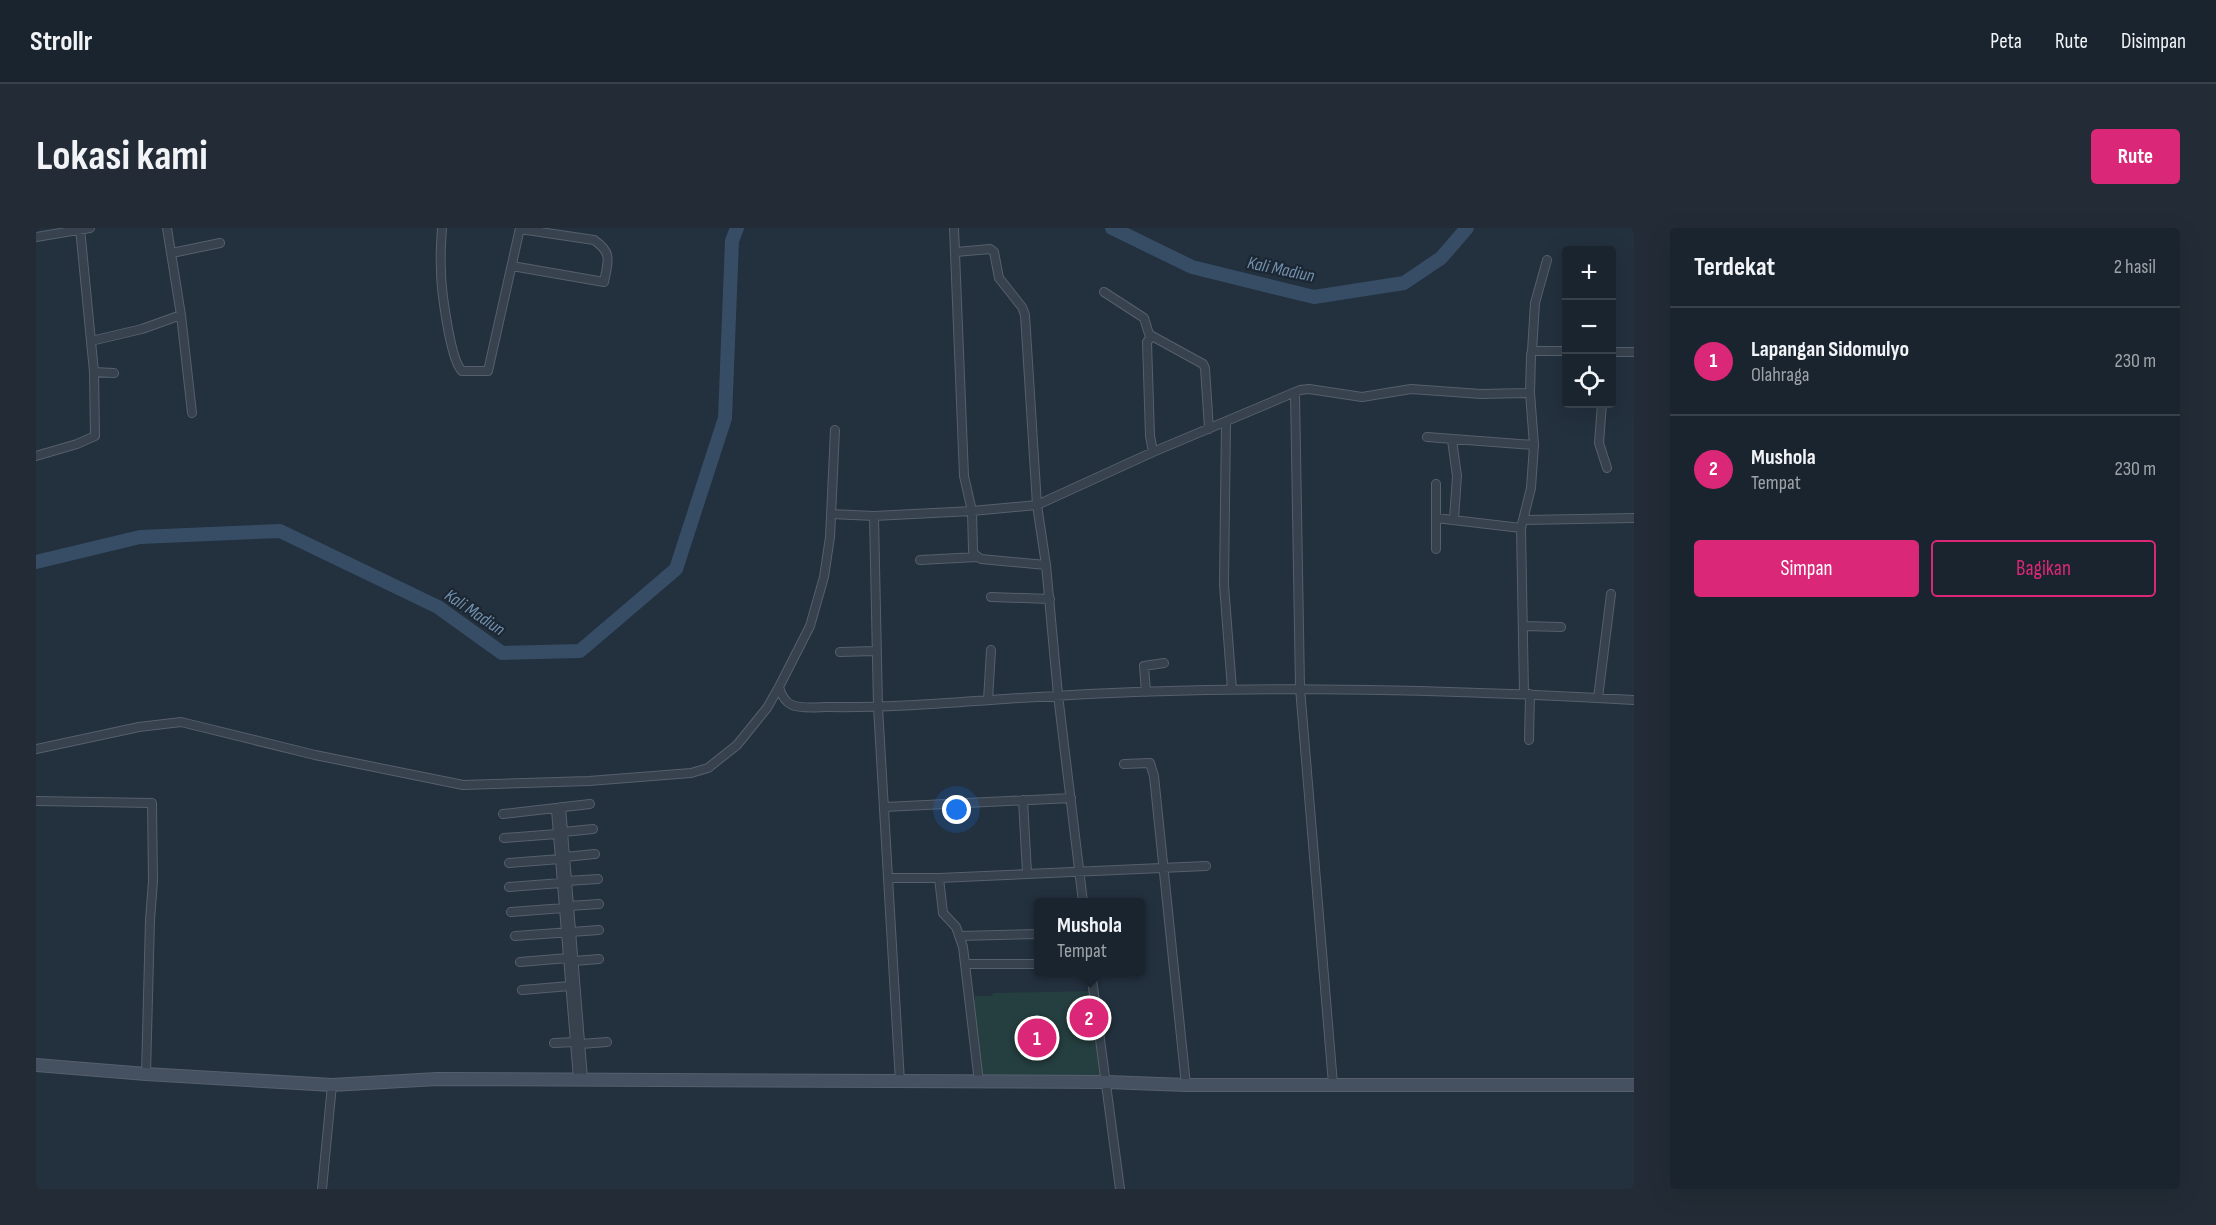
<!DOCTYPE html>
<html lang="id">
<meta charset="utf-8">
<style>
body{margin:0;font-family:"Sofia Sans Condensed",sans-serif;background:#232c36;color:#f1f3f6}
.controls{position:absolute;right:18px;top:18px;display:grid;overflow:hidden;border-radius:6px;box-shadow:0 6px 24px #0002}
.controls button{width:54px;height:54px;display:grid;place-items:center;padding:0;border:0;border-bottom:2px solid #38414a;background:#1a242e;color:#f1f3f6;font:30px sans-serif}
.you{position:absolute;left:921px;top:582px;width:21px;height:21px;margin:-15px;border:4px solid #fff;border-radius:50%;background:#1a73e8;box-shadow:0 0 0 9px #1a73e833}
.badge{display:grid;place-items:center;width:39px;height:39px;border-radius:50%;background:#db2777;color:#fff;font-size:20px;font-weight:700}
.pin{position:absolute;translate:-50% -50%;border:3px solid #fff;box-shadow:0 2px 6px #0006}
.popup{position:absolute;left:998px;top:670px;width:111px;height:78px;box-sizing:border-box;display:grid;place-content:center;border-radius:6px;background:#1a242e;filter:drop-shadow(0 2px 4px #0005);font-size:20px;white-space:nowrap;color:#9fa4aa}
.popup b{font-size:22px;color:#f1f3f6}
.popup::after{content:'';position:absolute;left:50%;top:100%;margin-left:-12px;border:12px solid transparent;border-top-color:#1a242e}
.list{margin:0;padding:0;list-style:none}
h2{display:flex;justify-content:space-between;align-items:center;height:78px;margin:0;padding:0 24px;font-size:26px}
h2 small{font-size:20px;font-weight:400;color:#9fa4aa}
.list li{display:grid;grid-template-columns:39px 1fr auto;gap:18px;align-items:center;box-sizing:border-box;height:108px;padding:0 24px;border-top:2px solid #38414a}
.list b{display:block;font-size:22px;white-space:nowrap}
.list p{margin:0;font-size:20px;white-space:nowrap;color:#9fa4aa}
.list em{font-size:20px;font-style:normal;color:#9fa4aa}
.actions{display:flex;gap:12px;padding:18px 24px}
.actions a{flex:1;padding:14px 0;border:2px solid #db2777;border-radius:6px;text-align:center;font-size:21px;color:#db2777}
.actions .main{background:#db2777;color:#fff}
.icon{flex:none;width:33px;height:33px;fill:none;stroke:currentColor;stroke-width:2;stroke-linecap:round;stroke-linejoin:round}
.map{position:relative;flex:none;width:1598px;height:961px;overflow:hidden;border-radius:6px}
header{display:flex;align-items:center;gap:36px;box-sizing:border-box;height:84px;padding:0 30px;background:#1a242e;border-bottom:2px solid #38414a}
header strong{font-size:28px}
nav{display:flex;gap:33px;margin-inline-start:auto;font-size:21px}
.intro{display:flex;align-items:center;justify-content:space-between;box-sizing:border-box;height:144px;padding:0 36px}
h1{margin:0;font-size:42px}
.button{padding:15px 27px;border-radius:6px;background:#db2777;color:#fff;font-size:21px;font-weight:700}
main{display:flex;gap:36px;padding:0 36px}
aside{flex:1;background:#1a242e;border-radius:6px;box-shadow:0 6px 24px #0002}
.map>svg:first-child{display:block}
</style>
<header>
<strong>Strollr</strong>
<nav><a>Peta</a><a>Rute</a><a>Disimpan</a></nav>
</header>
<div class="intro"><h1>Lokasi kami</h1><a class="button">Rute</a></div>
<main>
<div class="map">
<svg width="1598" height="961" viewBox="0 0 1598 961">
<rect width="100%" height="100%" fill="#23303e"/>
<path fill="#253e3f" d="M1056 763 1068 849 945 848 934 772H939V768H956L957 765Z"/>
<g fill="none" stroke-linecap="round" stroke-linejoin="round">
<path stroke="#364d65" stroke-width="14" d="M1076 0 1156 39 1278 69 1368 55 1405 30 1431 0
M0 334 104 309 244 303 402 379 466 425 544 423 640 341 689 190 696 13 701 0"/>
<g stroke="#55606c" stroke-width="10">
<path id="minor" d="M131 0 145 87 156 185
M406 0C405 14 404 28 405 42 405 60 414 132 426 143H452L484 0
M918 0 928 248 936 283 937 322 938 326 945 331 1010 337
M0 9 54 0
M920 24 954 21 958 24 963 50 986 79 989 87 1001 277 1010 337 1022 467 1047 674
M136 25 184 15
M476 38 568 54C572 33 577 25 558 12L484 1
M1068 64 1108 90 1114 109
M55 113 106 101 145 87
M1496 123 1499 75 1511 32
M1576 124H1598
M58 144 78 145
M1259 165 1264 460 1297 856
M1566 176 1563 215 1571 240
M1190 194 1188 357 1196 461
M1391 209 1498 217
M1416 212 1421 248 1418 291
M1117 224 1114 208 1111 114 1116 108 1167 136 1169 140 1173 201
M0 228 41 216 59 208 58 144 44 0
M1400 256V290
M795 286 838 288 936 283 1001 277 1117 224 1264 162 1273 161 1326 169 1375 161 1445 166 1494 165
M838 288 842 479 864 854
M1487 292 1598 290
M1400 321V290L1485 300
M884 332 941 329
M955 369 1014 371
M1487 398 1525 399
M804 424 839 423
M743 459C745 466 749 474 756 477 765 481 782 479 792 479 851 480 910 475 969 471 1180 456 1387 460 1598 472
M1110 464 1108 438 1128 435
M1488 466 1485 300 1495 260 1498 217 1494 165 1495 127 1496 123H1530
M1562 470 1575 366
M952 472 955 422
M1493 512 1494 466
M0 521 103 499 145 494 279 527 427 557 553 553 655 545 672 540 701 517 731 480 743 459 774 398 788 349 794 309 799 202
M1088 536 1114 535 1118 548 1150 857
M987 572 991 645
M0 573 116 575 117 653 114 692 110 846
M525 579 547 851
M848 579 1035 570
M520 582 542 851
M467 586 554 576
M527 604 557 601
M468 610 521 606
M529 629 559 626
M473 635 524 631
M852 650H903L1170 638
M903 650 907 685 920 699 927 719 943 854
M531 653 562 651
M473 659 525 655
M533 678 563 676
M475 684 528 680
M479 708 563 702
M924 708 1002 706
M538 733 563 731
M484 734 532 730
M929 736H1002
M1055 744 1084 961
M486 762 534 758
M518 815 539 814
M545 816 571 814
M286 961 296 857"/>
</g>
<g stroke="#55606c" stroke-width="14">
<path id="secondary" d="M0 837 110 846 296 857 401 851 1071 854 1150 857H1598"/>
</g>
<use href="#minor" stroke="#37424e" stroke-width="8"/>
<use href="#secondary" stroke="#455161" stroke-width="12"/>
</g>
<g text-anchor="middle" stroke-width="4.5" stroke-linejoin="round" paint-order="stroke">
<g font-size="18" font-style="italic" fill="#7290ad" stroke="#1c2733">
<text transform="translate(1245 41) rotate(12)" y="6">Kali Madiun</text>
<text transform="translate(439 384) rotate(34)" y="6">Kali Madiun</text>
</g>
</g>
</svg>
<div class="controls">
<button>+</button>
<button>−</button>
<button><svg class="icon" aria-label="locate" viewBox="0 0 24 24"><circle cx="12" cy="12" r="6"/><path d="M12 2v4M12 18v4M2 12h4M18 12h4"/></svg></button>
</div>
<div class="you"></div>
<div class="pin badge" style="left:1001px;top:810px">1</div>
<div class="pin badge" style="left:1053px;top:790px">2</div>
<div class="popup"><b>Mushola</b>Tempat</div>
</div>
<aside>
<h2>Terdekat<small>2 hasil</small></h2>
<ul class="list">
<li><span class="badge">1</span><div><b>Lapangan Sidomulyo</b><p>Olahraga</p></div><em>230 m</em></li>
<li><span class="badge">2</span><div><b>Mushola</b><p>Tempat</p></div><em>230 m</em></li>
</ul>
<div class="actions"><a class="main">Simpan</a><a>Bagikan</a></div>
</aside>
</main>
